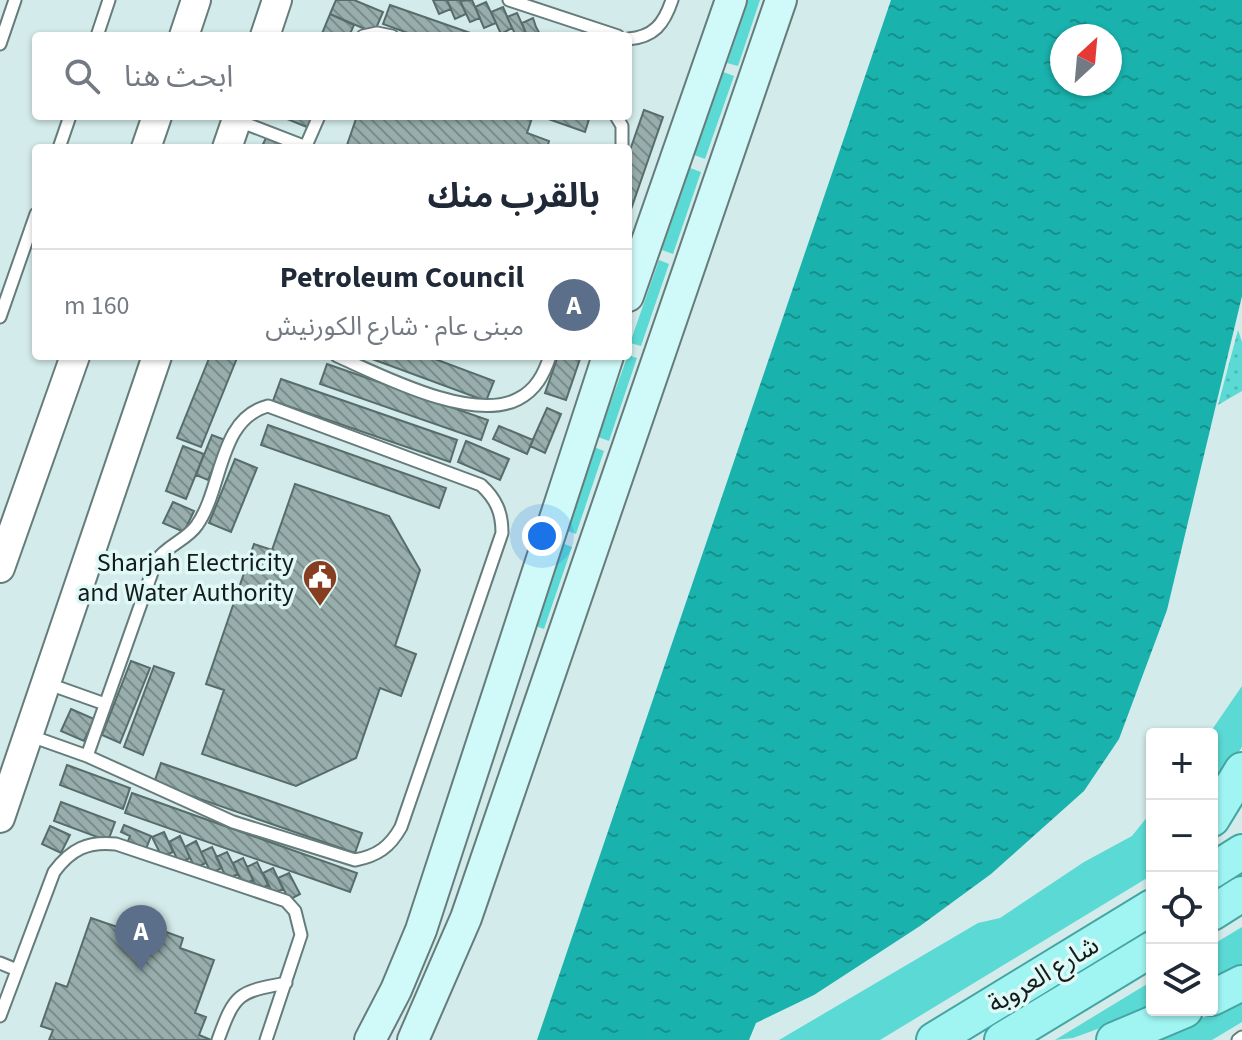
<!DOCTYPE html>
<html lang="ar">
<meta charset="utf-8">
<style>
body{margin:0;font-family:"Source Sans 3","Noto Sans Arabic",sans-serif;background:#f6f6f7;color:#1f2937;direction:rtl}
.controls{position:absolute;right:24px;bottom:24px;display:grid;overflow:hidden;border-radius:8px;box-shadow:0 2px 6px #0004}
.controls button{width:72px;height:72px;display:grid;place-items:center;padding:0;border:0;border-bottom:2px solid #e0e1e3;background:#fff;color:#1f2937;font:40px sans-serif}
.compass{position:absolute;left:1050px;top:24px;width:72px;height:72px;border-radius:50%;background:#fff;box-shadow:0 2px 6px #0004;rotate:26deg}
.you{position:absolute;left:542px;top:536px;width:28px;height:28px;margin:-20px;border:6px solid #fff;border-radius:50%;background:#1a73e8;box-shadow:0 0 0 12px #1a73e833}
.badge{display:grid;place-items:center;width:52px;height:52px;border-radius:50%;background:#863d20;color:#fff;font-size:26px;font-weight:700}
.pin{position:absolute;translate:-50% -66px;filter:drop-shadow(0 2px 4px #0008)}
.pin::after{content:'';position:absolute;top:42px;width:28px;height:24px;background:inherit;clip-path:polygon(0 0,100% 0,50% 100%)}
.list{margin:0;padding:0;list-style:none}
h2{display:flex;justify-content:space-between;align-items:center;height:104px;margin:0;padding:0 32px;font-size:34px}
h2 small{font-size:26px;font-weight:400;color:#747a83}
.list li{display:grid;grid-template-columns:52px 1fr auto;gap:24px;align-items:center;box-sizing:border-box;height:112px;padding:0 32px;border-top:2px solid #e0e1e3}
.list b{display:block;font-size:30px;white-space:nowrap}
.list p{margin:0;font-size:26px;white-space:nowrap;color:#747a83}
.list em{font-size:26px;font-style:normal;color:#747a83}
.icon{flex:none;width:44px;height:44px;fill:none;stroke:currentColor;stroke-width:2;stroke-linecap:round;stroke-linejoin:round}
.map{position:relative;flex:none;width:1242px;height:1040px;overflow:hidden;direction:ltr}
.search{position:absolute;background:#fff;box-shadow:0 2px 6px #0004;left:32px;top:32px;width:600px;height:88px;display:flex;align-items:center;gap:20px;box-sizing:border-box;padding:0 28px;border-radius:8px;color:#747a83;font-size:30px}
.panel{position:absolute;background:#fff;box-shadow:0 2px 6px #0004;left:32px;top:144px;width:600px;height:216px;border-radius:8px;direction:rtl}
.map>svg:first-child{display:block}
</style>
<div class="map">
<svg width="1242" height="1040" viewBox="0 0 1242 1040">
<defs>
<pattern id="garden-dots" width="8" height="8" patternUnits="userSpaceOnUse" patternTransform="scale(2)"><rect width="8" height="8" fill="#5bd9d4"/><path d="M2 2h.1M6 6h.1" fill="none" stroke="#4ebab5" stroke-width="1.8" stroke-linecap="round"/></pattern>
<pattern id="water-ripples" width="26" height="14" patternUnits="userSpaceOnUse" patternTransform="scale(2)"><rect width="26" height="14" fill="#1ab2ad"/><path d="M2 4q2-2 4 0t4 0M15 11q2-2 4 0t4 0" fill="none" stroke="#16908c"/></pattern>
<pattern id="building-back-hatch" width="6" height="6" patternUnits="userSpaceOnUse" patternTransform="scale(2)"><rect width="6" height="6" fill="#97aeac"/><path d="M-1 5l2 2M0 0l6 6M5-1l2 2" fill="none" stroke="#7a8d8b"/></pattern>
</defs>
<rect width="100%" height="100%" fill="#d3ebea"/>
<path fill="#5bd9d4" d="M748 0H760L738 66 727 63Z
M723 72 734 76 705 159 694 155Z
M690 168 701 172 673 254 662 250Z
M659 260 669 264 641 346 630 343Z
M628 355 637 358 609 441 598 437Z
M594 447 604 451 576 534 565 530Z
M562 543 572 547 544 629 533 625Z
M1242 686V747L1212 794V734H1209Z
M1152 811V875L880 1040H779L978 923 1000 918 1084 862 1132 836Z
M1242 927V964L1212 980V945Z
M1152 981V1009L1073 1038 1055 1040Z
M1242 1000V1022L1212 1040H1152Z"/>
<path fill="url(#garden-dots)" d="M1238 330 1242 342V391L1218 405Z"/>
<path fill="url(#water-ripples)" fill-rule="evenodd" d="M891 0H1242V296L1167 610 1119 739 1084 791 991 874 920 926 814 995 756 1023 749 1040H537ZM1062 36H1110V84H1062Z"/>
<path fill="url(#building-back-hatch)" stroke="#576d6b" stroke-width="2" d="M336 0H354L383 12 374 33 330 14Z
M433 0H447L451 9 439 14Z
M447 0H460L466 14 455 19Z
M472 0 480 18 470 22 460 1Z
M486 2 496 23 484 28 475 7Z
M390 5 479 36H416L383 24Z
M503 7 512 28 501 34 491 12Z
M517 13 526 33 520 36H516L507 17Z
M330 14 354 25 349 36H321Z
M533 18 536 27 541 36 526 33 522 23Z
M644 110 663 117 628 218V156Z
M288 116H314L309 128 287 119Z
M357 116H525L532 118 527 133 549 141 547 148H346Z
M540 116H590L585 132Z
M267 136 291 148H261Z
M210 356 237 358 201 447 177 438Z
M364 356H427L494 381 486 401Z
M558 356H581L566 400 545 393Z
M327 364 488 420 481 440 320 384Z
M281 379 457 440 450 462 273 401Z
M547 408 561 414 545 453 530 446Z
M268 425 446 488 439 508 261 445Z
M499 426 533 440 527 454 493 439Z
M212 435 225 440 208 480 196 475Z
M466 441 509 459 500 480 458 462Z
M183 446 204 454 186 499 166 491Z
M235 459 257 468 231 532 209 523Z
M295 484 389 516 420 570 395 646 416 654 401 696 380 688 356 758 296 786 202 754 224 690 206 684 254 544 272 550Z
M173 502 194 511 184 532 163 523Z
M131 661 150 668 120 743 102 735Z
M154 666 174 673 143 755 124 747Z
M71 709 94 719 84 741 61 731Z
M161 763 362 833 355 853 154 783Z
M67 765 130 788 123 809 60 785Z
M132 793 357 873 350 892 125 813Z
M61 802 115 822 108 841 54 821Z
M124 825 151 836 146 849 128 841 130 836 121 832Z
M50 826 70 835 61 853 42 844Z
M164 832 173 852 162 857 152 837Z
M180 836 190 858 179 863 169 842Z
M196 841 206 863 195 868 185 847Z
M212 847 222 868 211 873 201 852Z
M227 852 238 874 227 879 216 857Z
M243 858 253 880 243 885 233 863Z
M257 862 268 885 258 890 247 867Z
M273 868 283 889 273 894 263 873Z
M289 873 300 894 289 900 278 878Z
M91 918 132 932 136 921 183 938 180 948 214 960 195 1013 206 1017 199 1035 211 1040H49L53 1030 41 1026 56 983 67 987Z"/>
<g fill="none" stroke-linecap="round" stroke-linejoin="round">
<g stroke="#667c7b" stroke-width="15">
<path id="service" d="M509 0 618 36
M97 36 109 0
M363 36 377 33 392 36
M628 39C654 37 664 24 672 0
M0 44 15 0
M616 116 622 126V148
M239 121 306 147
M59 148 70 116
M305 148 319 116
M0 317 36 214
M337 356C380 375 472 423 518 399 536 390 544 374 550 356
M268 406 481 485C496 499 502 512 502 533L401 827C390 847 377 856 355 860L233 822 87 756 156 561C167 545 187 540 197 525 223 488 218 419 268 406Z
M46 683 105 704
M28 735 87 756
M0 963 17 970
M0 1016 54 872C71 849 88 841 116 844L286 901 295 911 301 935 266 1040
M218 1040C235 993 238 992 286 983
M1238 1040 1242 1037"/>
</g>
<g stroke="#667c7b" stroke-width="32">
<path id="tertiary" d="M184 36 196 0
M265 36 277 0
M146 148 157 116
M227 148 238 116
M0 568 75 356
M0 818 157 356"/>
</g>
<g stroke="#667c7b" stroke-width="34">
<path id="secondary" d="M628 296 731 0
M370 1040 396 990 421 930 608 356
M413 1040 466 918 781 0"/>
</g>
<g stroke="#45a5a2" stroke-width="38">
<path id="primary" d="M1212 819 1242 770
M1212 871 1242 852
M1212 913 1242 894
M1212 998 1242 983
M934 1040 1152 907
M1002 1040 1152 949
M1114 1040 1185 1010"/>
</g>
<use href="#service" stroke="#fff" stroke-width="11"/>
<use href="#tertiary" stroke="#fff" stroke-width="28"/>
<use href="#secondary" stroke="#cffaf9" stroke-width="30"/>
<use href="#primary" stroke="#a0f5f2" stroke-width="34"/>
</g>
<defs>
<g id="civic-pin" transform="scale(1.8)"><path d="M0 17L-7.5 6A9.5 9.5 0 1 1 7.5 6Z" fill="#863d20" stroke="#e0f9f7"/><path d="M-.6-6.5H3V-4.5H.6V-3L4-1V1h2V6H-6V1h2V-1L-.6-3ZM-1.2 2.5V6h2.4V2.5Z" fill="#fff"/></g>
</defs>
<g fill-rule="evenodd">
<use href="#civic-pin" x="320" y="577"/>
</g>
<g text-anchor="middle" stroke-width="7" stroke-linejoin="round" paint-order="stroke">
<g font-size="26" fill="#131c1c" stroke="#e0f9f7" text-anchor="end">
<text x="294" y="571">Sharjah Electricity<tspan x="294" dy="30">and Water Authority</tspan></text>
</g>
<g font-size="26" fill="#131c1c" stroke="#e0f9f7">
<text transform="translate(1043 974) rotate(-31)" y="9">شارع العروبة</text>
</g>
</g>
</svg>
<div class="controls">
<button>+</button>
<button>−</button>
<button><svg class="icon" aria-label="locate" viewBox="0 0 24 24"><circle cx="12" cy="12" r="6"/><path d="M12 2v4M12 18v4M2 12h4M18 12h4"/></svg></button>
<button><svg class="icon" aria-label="layers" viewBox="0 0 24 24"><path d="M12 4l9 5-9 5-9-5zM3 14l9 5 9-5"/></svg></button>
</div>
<svg class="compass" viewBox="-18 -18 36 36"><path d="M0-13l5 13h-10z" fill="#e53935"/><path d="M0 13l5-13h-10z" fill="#747a83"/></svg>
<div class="you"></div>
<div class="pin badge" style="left:141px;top:971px;background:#5c6f8a">A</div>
<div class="search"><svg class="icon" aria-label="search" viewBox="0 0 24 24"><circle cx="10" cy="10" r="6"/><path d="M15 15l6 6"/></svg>ابحث هنا</div>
<section class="panel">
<h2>بالقرب منك<small></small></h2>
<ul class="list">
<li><span class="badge" style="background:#5c6f8a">A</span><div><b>Petroleum Council</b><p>مبنى عام · شارع الكورنيش</p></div><em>160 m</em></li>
</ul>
</section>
</div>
